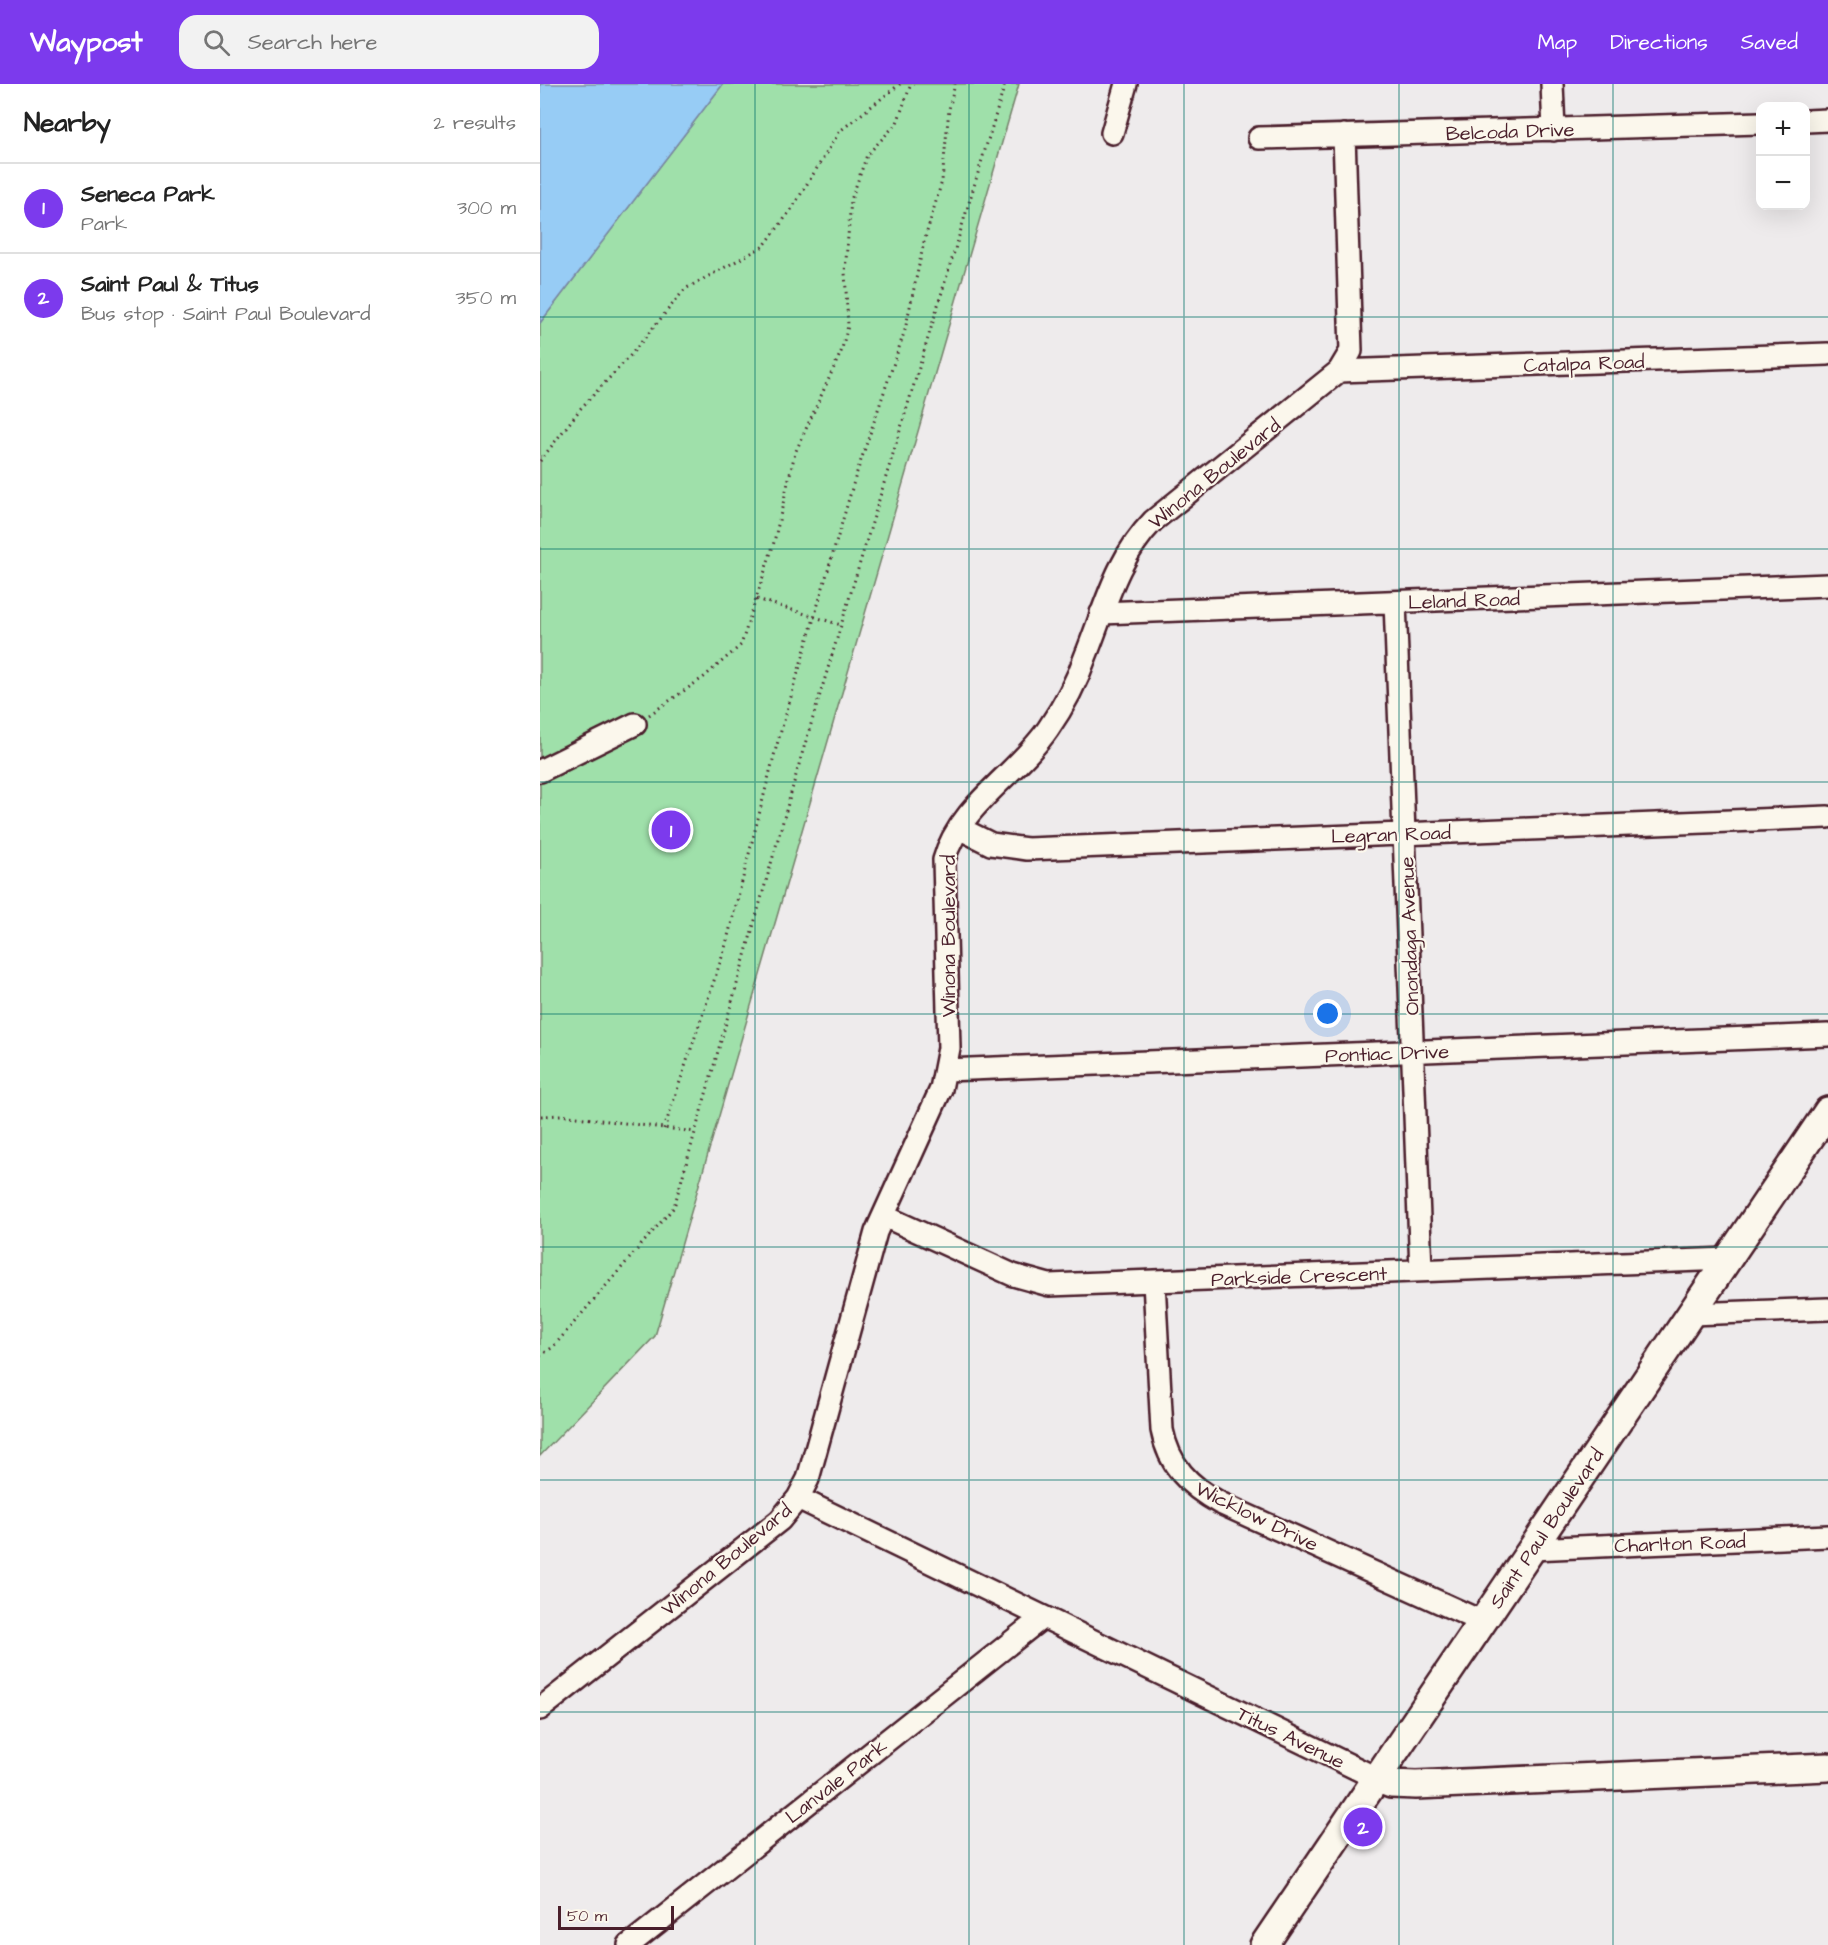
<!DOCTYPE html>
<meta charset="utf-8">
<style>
body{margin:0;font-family:"Architects Daughter",sans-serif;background:#f2f2f2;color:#222}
.controls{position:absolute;right:18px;top:18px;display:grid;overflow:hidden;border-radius:12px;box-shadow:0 6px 24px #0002}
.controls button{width:54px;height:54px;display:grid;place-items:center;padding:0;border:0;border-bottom:2px solid #e0e0e0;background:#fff;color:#222;font:30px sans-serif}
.scale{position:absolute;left:18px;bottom:15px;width:116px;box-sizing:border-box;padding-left:6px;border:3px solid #4a1f2b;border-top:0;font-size:16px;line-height:21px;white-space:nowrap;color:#4a1f2b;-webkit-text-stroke:4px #fbf7ec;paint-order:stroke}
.you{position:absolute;left:788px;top:930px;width:21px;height:21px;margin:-15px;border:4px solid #fff;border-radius:50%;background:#1a73e8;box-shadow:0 0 0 9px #1a73e833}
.badge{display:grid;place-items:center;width:39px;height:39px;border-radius:50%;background:#7c3aed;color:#fff;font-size:20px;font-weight:700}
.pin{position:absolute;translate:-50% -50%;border:3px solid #fff;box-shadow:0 2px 6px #0006}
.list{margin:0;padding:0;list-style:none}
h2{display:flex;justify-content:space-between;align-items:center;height:78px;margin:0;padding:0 24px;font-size:26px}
h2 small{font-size:20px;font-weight:400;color:#767676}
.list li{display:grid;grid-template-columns:39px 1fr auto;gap:18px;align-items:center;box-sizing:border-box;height:90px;padding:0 24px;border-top:2px solid #e0e0e0}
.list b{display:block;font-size:22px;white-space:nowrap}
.list p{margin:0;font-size:20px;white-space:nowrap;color:#767676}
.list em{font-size:20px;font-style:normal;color:#767676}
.icon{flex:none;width:33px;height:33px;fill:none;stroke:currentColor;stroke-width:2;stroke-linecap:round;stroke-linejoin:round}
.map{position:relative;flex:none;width:1288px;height:1861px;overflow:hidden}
header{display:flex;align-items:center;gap:36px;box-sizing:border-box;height:84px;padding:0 30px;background:#7c3aed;color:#fff}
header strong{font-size:28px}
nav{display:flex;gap:33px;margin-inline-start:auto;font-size:21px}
.search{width:420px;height:54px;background:#f2f2f2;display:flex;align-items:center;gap:15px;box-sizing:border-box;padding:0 21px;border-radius:18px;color:#767676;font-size:22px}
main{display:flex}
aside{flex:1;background:#fff}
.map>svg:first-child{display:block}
</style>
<header>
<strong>Waypost</strong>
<div class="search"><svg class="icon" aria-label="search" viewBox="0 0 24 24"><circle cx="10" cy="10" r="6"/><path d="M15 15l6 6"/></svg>Search here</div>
<nav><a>Map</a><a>Directions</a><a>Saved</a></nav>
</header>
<main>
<aside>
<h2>Nearby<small>2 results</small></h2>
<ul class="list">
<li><span class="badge">1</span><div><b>Seneca Park</b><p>Park</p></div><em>300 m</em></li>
<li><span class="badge">2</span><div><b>Saint Paul &amp; Titus</b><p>Bus stop · Saint Paul Boulevard</p></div><em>350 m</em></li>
</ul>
</aside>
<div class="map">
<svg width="1288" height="1861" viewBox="0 0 1288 1861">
<rect width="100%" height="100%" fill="#eeebec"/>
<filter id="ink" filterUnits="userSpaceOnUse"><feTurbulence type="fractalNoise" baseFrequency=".0167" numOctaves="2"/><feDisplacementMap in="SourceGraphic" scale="12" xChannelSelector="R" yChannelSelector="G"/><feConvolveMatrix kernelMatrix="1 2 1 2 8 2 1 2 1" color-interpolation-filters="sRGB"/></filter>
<g filter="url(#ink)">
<path fill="#9fe0aa" stroke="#74806a" stroke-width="1.5" d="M183 0H479L115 1252 0 1372V239Z"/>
<path fill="#97ccf5" stroke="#7887a4" stroke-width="1.5" d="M0 0H183L0 239Z"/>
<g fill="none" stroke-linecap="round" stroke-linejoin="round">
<g stroke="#4a1f2b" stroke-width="26">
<path id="minor" d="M1012 0 1014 46
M1266 37 1288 36
M572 49 586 0
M719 54 1220 39
M799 287 1288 270
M855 518 881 1186
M561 529 1288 501
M0 687 95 640
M419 744 451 760 487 765 1288 733
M406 986 1288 951
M344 1132 473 1191 509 1201 1188 1175
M614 1198 622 1346C629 1382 649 1402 680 1419L943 1538
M1150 1230 1288 1225
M258 1414 838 1695
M992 1465 1288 1452
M0 1625 240 1436 258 1414 268 1395 336 1148 401 1005 409 964 404 776C419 722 477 690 508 645 524 622 537 597 546 571 565 524 576 475 613 437L799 287 811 267 804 51
M89 1861 503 1533"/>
</g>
<g stroke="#4a1f2b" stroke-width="32">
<path id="major" d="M838 1695 851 1700 876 1701 1288 1683
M724 1861 1288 1027"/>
</g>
<path stroke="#4a1f2b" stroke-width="3" stroke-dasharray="1.5 4.5" stroke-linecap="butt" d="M0 377 41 324 89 273 145 205 224 162 251 126 300 47 360 0
M217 515 301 541
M109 631 164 593 201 561 233 462 255 369 301 268 308 242 305 188 311 116 327 71 357 39 371 0
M1 1032 21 1031 155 1048
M124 1045 185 864 236 664 315 394 365 246 384 158 402 97 409 25 415 0
M0 1272 13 1263 134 1123 262 670 465 0"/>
<use href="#minor" stroke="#fbf7ec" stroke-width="21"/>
<use href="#major" stroke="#fbf7ec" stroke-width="27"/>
</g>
</g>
<path fill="none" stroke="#0f766e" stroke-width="1.5" stroke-opacity="0.55" d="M215 0V1861M429 0V1861M644 0V1861M859 0V1861M1073 0V1861M0 233H1288M0 465H1288M0 698H1288M0 930H1288M0 1163H1288M0 1396H1288M0 1628H1288"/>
<g text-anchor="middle" stroke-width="4.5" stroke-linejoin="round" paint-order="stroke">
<g font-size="20" fill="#4a1f2b" stroke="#fbf7ec">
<text transform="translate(970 47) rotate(-2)" y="7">Belcoda Drive</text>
<text transform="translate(1044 279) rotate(-2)" y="7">Catalpa Road</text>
<text transform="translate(674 389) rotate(-39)" y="7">Winona Boulevard</text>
<text transform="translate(924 516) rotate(-2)" y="7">Leland Road</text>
<text transform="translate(851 750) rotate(-2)" y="7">Legran Road</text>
<text transform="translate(408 852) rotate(-90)" y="7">Winona Boulevard</text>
<text transform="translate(869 852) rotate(-92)" y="7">Onondaga Avenue</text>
<text transform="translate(847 969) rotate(-2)" y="7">Pontiac Drive</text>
<text transform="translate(759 1192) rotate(-2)" y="7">Parkside Crescent</text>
<text transform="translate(717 1432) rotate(26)" y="7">Wicklow Drive</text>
<text transform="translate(1006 1444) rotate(-56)" y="7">Saint Paul Boulevard</text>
<text transform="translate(1140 1459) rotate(-2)" y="7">Charlton Road</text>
<text transform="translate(186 1475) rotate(-40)" y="7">Winona Boulevard</text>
<text transform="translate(751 1653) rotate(26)" y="7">Titus Avenue</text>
<text transform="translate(296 1697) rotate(-38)" y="7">Lanvale Park</text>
</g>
</g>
</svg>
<div class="controls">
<button>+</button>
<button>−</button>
</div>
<div class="scale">50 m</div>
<div class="you"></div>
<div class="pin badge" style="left:131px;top:746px">1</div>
<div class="pin badge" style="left:823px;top:1743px">2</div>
</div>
</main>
